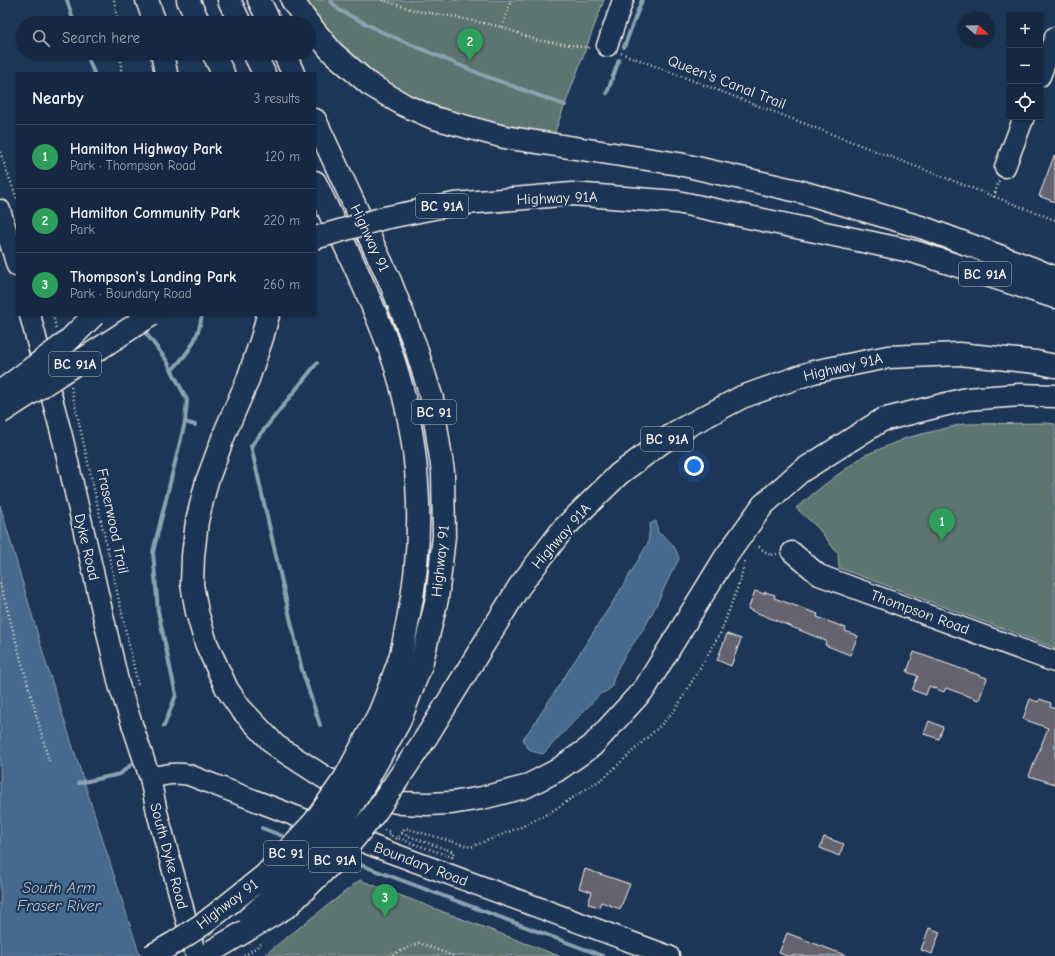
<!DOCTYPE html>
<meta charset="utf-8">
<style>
body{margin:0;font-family:"Comic Neue",sans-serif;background:#1f3048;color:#f1f3f6}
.controls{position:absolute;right:12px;top:12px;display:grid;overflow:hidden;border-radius:0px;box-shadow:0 1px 3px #0004}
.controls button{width:36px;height:36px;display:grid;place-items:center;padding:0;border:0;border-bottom:1px solid #35445a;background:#162841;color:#f1f3f6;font:20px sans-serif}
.compass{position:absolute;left:959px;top:12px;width:36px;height:36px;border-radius:50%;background:#162841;box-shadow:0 1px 3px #0004;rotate:110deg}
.you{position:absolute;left:694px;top:466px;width:14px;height:14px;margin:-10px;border:3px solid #fff;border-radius:50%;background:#1a73e8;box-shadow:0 0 0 6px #1a73e833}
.badge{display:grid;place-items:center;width:26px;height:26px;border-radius:50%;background:#db2777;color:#fff;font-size:13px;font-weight:700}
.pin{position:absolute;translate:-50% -33px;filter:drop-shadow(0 1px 2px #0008)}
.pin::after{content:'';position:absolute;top:21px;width:14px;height:12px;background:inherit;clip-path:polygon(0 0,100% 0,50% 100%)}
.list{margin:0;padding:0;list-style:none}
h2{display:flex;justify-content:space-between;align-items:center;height:52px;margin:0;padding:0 16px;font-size:17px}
h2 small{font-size:13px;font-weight:400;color:#9ea6b1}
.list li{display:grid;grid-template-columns:26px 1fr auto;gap:12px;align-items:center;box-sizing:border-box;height:64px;padding:0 16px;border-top:1px solid #35445a}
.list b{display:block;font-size:15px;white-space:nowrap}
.list p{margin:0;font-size:13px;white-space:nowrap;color:#9ea6b1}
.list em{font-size:13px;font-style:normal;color:#9ea6b1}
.icon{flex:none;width:22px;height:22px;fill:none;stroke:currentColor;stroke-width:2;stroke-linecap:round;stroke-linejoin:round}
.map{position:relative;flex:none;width:1055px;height:956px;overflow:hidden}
.search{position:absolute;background:#162841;box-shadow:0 1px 3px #0004;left:16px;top:16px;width:300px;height:44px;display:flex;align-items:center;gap:10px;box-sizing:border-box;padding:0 14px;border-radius:22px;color:#9ea6b1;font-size:15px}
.panel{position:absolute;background:#162841;box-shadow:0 1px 3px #0004;left:16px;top:72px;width:300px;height:244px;border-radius:0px}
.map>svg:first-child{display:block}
</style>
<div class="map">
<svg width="1055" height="956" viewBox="0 0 1055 956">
<rect width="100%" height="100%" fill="#1d3557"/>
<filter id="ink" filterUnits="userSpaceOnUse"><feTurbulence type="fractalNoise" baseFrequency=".025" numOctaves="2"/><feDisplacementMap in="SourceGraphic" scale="8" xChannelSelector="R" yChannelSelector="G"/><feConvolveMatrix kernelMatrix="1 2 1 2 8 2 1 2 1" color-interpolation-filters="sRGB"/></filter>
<g filter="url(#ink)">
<path fill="#5d746f" stroke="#a8b2ac" d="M304 0H604L554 134 472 118 431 104 403 92 375 74 344 49Z
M1047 423 1055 424V648L839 568 838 554 818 528 796 508 824 485 863 456 906 438 963 424Z
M360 880 559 956H263Z"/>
<path fill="#456b8d" stroke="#8ba1b1" d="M0 505 46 663 140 956H0Z
M656 521 658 533C669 539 676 546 679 559 667 579 659 602 647 623 635 644 615 663 612 687L607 691 600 694 543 754C532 752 526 749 523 739L536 721 623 586 648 543 650 524Z"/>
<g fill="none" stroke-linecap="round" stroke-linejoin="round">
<path stroke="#8ba1b1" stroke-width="4" d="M67 0 74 23
M330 0 339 10 384 33 485 76 565 105
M624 47 642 0
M86 53 94 73
M607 93 619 60
M142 328 167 361 187 400 185 422 153 552 158 611 176 695 164 726
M317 363 251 446 302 670 320 725
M172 370C189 352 198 340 202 315
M185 422 195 425
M79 783 120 774 132 764
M262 828 290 839
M345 859 603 956"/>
</g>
<path fill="#666470" stroke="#f4f1e8" d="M1054 156H1055V202L1039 196Z
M755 591 764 594 765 592 775 595 774 598 818 614 817 617 846 628 845 631 858 636 850 655 825 645 826 641 748 609Z
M727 634 741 639 731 666 717 660Z
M914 652 987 678 979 700 946 688 944 692 929 686 926 695 912 690 918 676 907 672Z
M1030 699 1038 702 1040 699 1051 703 1050 707 1055 709V784L1029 776 1048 728 1023 719Z
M929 721 943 727 939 739 924 734Z
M824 837 844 844 839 856 820 848Z
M585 869 630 884 620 909 601 902 599 907 588 904 592 892 579 888Z
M929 928 940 932 932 954 921 950Z
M787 933 845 955V956H787L779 953Z"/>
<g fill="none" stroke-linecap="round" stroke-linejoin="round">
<g stroke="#f4f1e8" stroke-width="23">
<path id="minor" d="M607 46 623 0
M1040 76 1055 37
M1005 167 1024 117
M0 210 17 266
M30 315 63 440 119 685 150 778 157 812 196 956
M792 552 819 575 1055 662
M150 778C164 775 175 772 189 775L389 852 669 956"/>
</g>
<g stroke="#f4f1e8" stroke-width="25">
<path id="highway" d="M147 0 155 23
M188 0 199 23
M229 0 240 23
M259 0 270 23
M292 0 308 23
M309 24 332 52 369 84 404 105 434 118 504 137 679 164 802 192 924 228 1034 269 1055 278
M162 53 166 73
M213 53 223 73
M254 53 264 73
M284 53 293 73
M315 120 390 281 415 345 432 399 443 472 444 536 437 599 421 665 399 722
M315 182C341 237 369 293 390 350 421 437 426 536 407 625 405 636 403 647 400 658 394 676 387 694 380 712
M572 194 677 202 915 252 1055 297
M268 315 262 338 247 382 226 430 207 481 197 521 193 556 192 584 197 612 206 643 227 689 240 708 276 746 327 779 379 798 402 803 426 804 451 803 482 798 525 787 556 771 592 746 645 688 725 558 763 505 800 472 882 420 967 399 1019 395 1055 396
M427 736 519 587 563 529 619 474 676 432 742 397 813 372 888 357 959 354 1036 362 1055 366"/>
</g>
<path stroke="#f4f1e8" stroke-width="2.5" stroke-dasharray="1 3" stroke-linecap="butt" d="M114 0 118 23
M382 0 417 11 450 16 502 27 536 40 591 48
M502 27 511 0
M121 53V73
M621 53 1055 220
M0 152 17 199
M994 197 999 180
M53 315 56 328
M71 387 138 685
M755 548 759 547 770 555 777 554
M0 583 49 761
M396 839 405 828 471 847 521 827 549 813 605 777 663 723 677 707 721 632 740 581 745 561
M389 956 419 943 454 956"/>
<use href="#minor" stroke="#1d3557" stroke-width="20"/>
<use href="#highway" stroke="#1d3557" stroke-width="22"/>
<g stroke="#f4f1e8" stroke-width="25" stroke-linecap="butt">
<path id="highway-bridge" d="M315 238 384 218 454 204 572 194
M0 392 67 342 94 315
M0 413 151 315
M250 917C277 893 304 867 327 839 357 804 377 761 399 722
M212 951 288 906 344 851 375 813 427 736
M151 956 174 943 206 922 265 875 315 821 345 778 380 712"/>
</g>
<path stroke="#f4f1e8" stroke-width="2.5" stroke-dasharray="1 3" stroke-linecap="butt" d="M384 830 390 832 389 835 452 857 454 852 400 833
M244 956 261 944"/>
<use href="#highway-bridge" stroke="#1d3557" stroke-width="22"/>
</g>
</g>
<g text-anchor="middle" stroke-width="4" stroke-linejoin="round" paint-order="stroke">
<g fill="#1d3557" stroke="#b4b9bc" stroke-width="1">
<rect x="416" y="194" width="52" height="24" rx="3"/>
<rect x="959" y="262" width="52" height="24" rx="3"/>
<rect x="49" y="352" width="52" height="24" rx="3"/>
<rect x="412" y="400" width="44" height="24" rx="3"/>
<rect x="641" y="427" width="52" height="24" rx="3"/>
<rect x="264" y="841" width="44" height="24" rx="3"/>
<rect x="309" y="848" width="52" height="24" rx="3"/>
</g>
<g font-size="14" font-weight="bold" fill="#f4f1e8">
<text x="442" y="211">BC 91A</text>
<text x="985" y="279">BC 91A</text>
<text x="75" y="369">BC 91A</text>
<text x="434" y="417">BC 91</text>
<text x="667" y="444">BC 91A</text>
<text x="286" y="858">BC 91</text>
<text x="335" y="865">BC 91A</text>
</g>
<g font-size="15" fill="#f4f1e8" stroke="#1d3557">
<text transform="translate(727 82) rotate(21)" y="5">Queen's Canal Trail</text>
<text transform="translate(557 198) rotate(-2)" y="5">Highway 91A</text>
<text transform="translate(370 238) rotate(65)" y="5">Highway 91</text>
<text transform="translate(843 367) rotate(-13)" y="5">Highway 91A</text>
<text transform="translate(113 521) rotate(78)" y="5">Fraserwood Trail</text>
<text transform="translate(561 536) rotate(-49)" y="5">Highway 91A</text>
<text transform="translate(87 547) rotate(77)" y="5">Dyke Road</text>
<text transform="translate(440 561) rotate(-84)" y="5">Highway 91</text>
<text transform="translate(920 612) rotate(20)" y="5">Thompson Road</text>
<text transform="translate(169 856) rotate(75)" y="5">South Dyke Road</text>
<text transform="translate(421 864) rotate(21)" y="5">Boundary Road</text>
<text transform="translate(227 904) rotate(-37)" y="5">Highway 91</text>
</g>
<g font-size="16" font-style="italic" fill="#b7c2c8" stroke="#1d3557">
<text x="59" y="893">South Arm<tspan x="59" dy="18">Fraser River</tspan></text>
</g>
</g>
</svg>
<div class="controls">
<button>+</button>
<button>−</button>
<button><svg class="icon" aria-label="locate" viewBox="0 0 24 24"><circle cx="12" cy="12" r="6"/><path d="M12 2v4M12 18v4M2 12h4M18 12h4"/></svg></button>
</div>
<svg class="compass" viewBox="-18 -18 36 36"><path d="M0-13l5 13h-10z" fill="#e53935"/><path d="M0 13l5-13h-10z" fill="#9ea6b1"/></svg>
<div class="you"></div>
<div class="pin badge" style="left:942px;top:541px;background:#2e9e5b">1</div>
<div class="pin badge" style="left:470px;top:61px;background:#2e9e5b">2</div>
<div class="pin badge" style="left:385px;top:917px;background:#2e9e5b">3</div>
<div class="search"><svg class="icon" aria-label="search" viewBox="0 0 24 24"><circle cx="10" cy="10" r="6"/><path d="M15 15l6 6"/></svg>Search here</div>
<section class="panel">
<h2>Nearby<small>3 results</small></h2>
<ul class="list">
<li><span class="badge" style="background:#2e9e5b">1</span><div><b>Hamilton Highway Park</b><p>Park · Thompson Road</p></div><em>120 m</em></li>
<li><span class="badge" style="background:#2e9e5b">2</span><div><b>Hamilton Community Park</b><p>Park</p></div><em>220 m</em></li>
<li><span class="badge" style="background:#2e9e5b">3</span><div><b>Thompson's Landing Park</b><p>Park · Boundary Road</p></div><em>260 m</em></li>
</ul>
</section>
</div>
